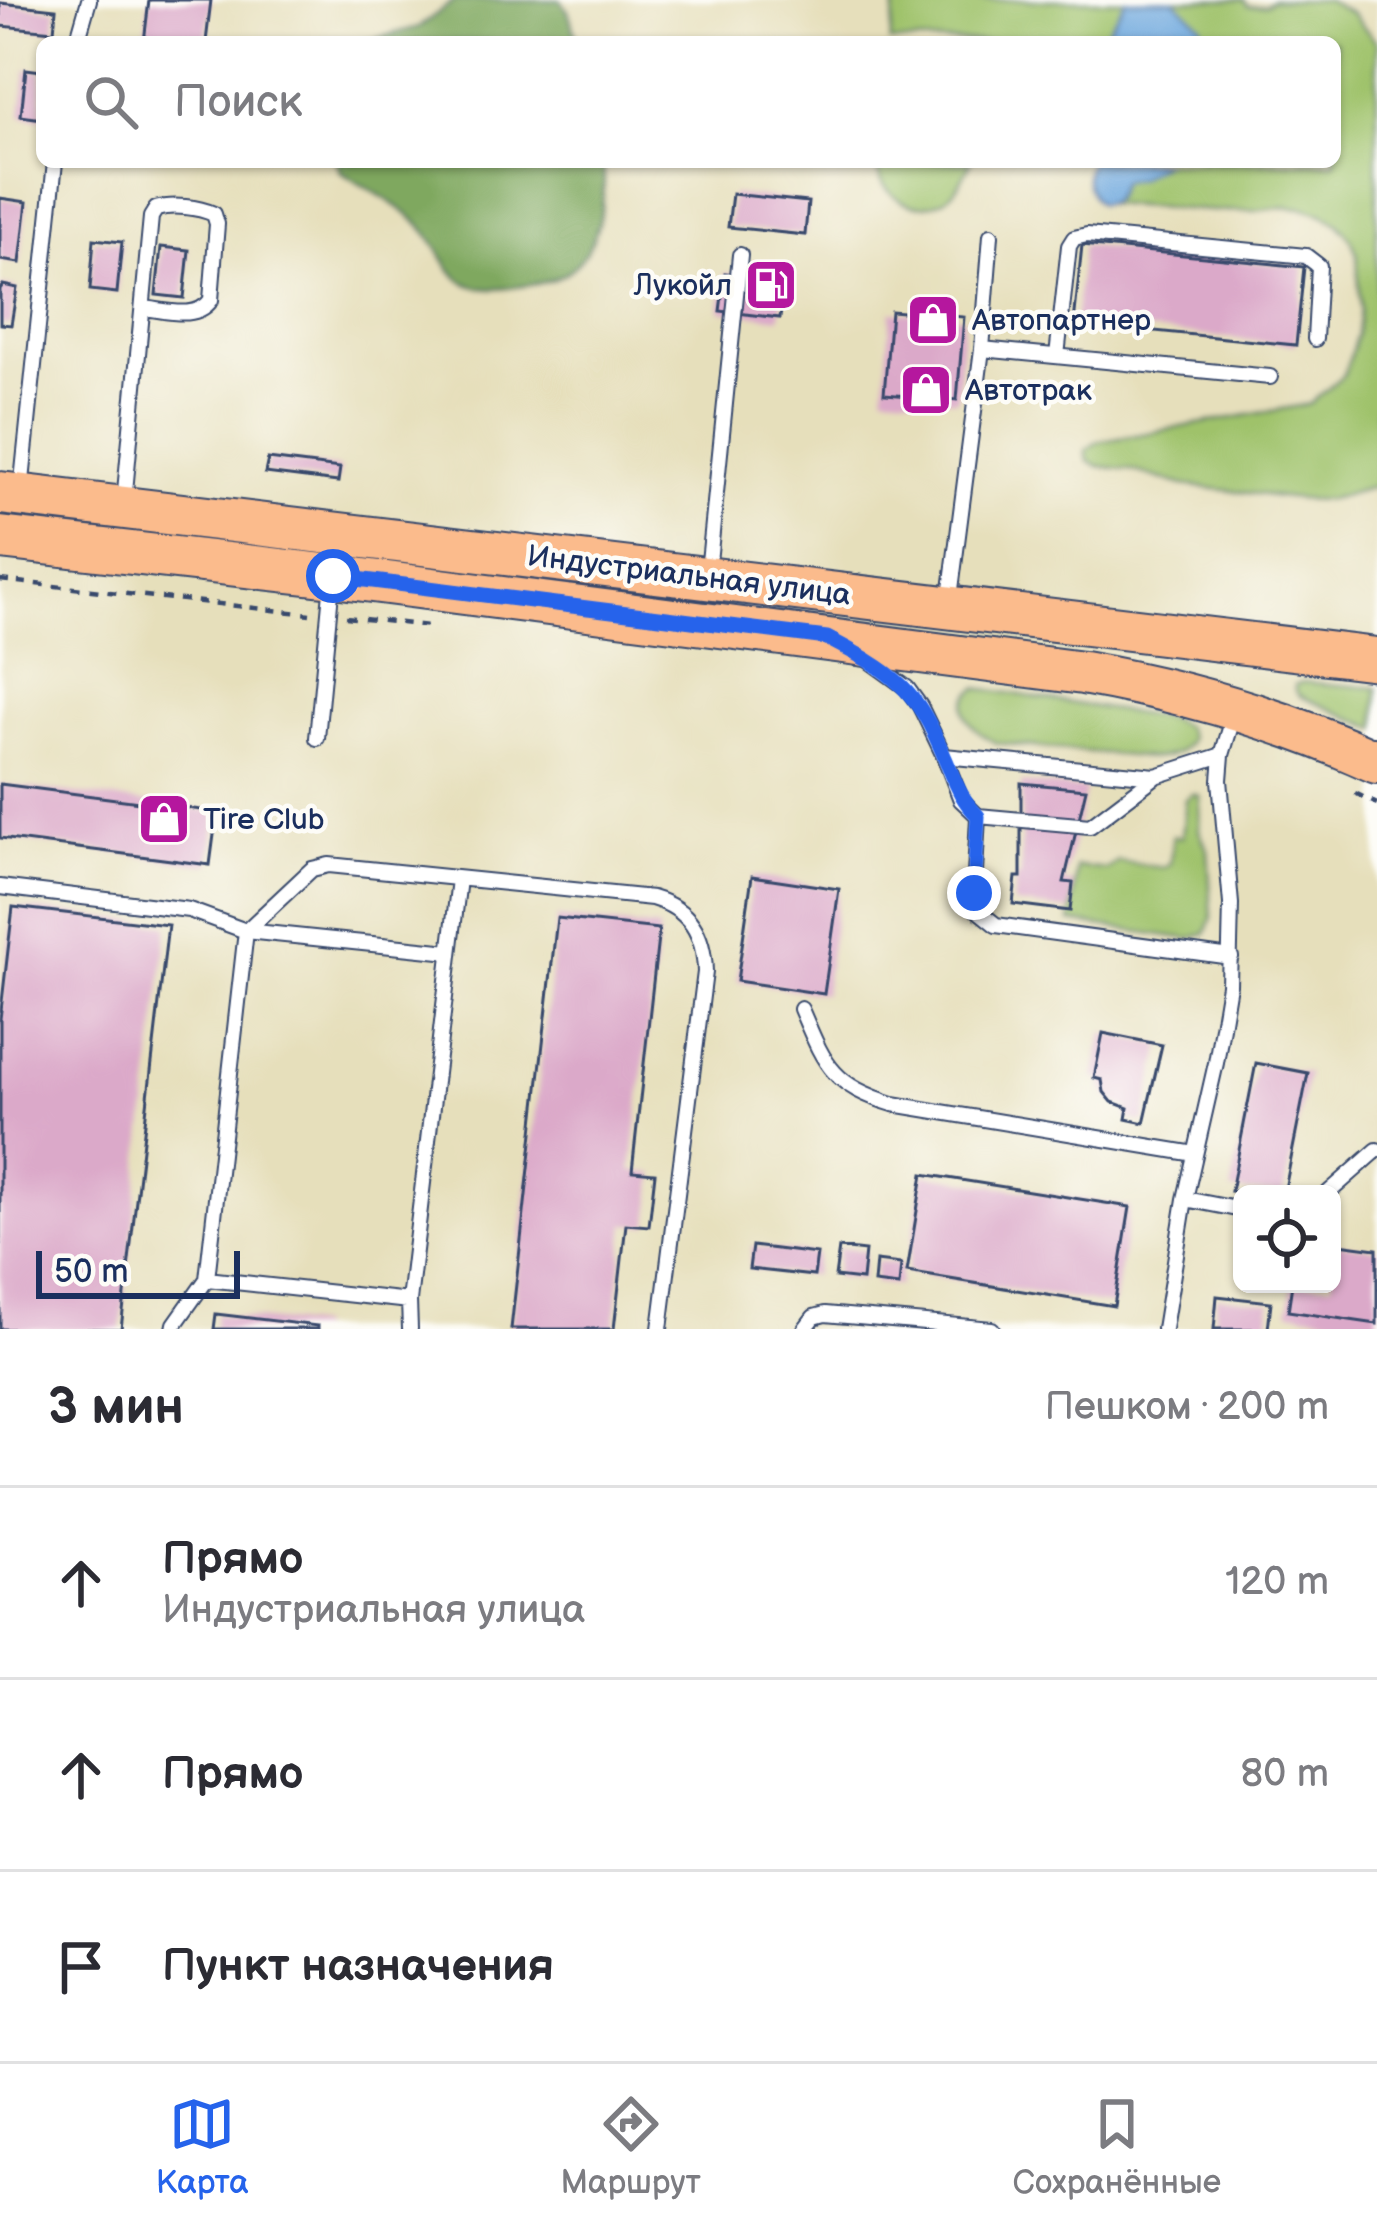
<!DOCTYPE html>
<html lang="ru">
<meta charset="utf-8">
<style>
body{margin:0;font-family:"Balsamiq Sans",sans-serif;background:#f7f7f7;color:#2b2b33}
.controls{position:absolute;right:36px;bottom:36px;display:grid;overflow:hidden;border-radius:18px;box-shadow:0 3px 9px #0004}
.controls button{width:108px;height:108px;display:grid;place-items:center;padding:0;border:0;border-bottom:3px solid #e1e1e2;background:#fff;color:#2b2b33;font:60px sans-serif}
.scale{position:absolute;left:36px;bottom:30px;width:204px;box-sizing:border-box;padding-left:12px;border:6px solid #1b2f5e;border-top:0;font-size:33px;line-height:42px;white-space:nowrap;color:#1b2f5e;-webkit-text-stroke:9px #fdfcf7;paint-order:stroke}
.stop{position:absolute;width:36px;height:36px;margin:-27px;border:9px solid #2563eb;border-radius:50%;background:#fff}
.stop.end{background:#2563eb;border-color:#fff;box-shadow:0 3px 12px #0008}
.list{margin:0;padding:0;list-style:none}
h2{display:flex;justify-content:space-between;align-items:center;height:156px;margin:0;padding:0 48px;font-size:51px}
h2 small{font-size:39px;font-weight:400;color:#7c7c81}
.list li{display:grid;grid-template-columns:78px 1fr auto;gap:36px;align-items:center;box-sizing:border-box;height:192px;padding:0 48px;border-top:3px solid #e1e1e2}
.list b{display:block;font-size:45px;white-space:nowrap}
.list p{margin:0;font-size:39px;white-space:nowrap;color:#7c7c81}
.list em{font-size:39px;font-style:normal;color:#7c7c81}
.icon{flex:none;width:66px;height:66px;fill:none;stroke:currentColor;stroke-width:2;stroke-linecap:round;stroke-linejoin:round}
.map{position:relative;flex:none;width:1377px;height:1329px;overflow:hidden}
.search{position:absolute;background:#fff;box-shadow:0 3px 9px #0004;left:36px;right:36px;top:36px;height:132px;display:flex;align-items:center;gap:30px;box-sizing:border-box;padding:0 42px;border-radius:18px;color:#7c7c81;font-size:45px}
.sheet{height:732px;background:#fff}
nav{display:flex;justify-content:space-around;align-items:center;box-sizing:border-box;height:168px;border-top:3px solid #e1e1e2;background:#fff;font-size:33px;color:#7c7c81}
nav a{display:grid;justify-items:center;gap:6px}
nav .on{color:#2563eb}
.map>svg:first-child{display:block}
</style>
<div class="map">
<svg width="1377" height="1329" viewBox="0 0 1377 1329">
<rect width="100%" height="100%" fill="#fdfcf7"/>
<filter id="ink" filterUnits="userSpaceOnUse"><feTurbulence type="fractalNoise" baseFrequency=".00833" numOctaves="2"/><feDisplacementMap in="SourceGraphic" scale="24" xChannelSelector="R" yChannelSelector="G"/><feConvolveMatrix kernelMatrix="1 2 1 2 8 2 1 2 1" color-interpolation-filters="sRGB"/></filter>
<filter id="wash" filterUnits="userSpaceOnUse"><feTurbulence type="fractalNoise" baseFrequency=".004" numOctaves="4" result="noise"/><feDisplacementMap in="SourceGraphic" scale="48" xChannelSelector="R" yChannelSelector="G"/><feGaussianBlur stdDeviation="2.7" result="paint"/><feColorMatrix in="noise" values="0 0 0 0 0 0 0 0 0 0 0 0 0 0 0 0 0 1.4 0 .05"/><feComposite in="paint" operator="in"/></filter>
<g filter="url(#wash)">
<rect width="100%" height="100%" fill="#e6dfbb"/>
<path fill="#9fc26b" stroke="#5d7864" stroke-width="3" d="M896 0H1126L1100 42H890Z
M1174 0H1244L1248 6 1265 5 1273 0H1326L1352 14 1377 42V486L1326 500 1297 499 1183 485 1131 470 1098 466 1088 461 1086 450 1098 442 1310 404 1344 375 1357 334 1360 309 1357 254 1351 239 1338 223 1323 214 1304 208 1285 207 1254 211H1213L1107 204 1114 199 1121 181 1138 178 1164 162H1335V42H1207L1201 24Z
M876 162H971C964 176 956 194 941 201 911 215 879 194 876 162Z
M1302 682 1377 688V729L1300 696 1296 691 1295 685Z
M977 688 1170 719 1185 727 1190 739C1182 755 1166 758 1150 758L996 743C974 732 949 708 977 688Z
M1192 794 1200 796 1199 831 1208 850 1212 918 1206 933 1190 939 1071 922 1077 867 1107 870 1118 861 1164 868 1170 864 1173 836 1182 837 1186 799Z"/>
<path fill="#7fa85f" stroke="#4d6c5e" stroke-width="3" d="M455 0H561L568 11 578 42H363L419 27Z
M337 162H603C607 204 598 263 552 280 541 284 527 285 516 287 498 290 477 291 462 281 446 270 438 244 424 229 401 205 369 190 341 172Z"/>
<path fill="#6ea8de" stroke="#446c9e" stroke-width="3" d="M1126 0H1174L1201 24 1207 42H1100Z
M1090 162H1164L1138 178 1121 181C1114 194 1115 204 1098 204 1087 193 1082 176 1090 162Z"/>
<g id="blocks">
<path fill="#dba9c9" d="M149 0H211L206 42H144Z
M0 3 56 9 54 31 0 26Z
M26 69 42 71V119L21 116Z
M732 194 808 202 805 235 728 227Z
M0 198 27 202 20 263 0 260Z
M94 239 122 242 117 293 90 290Z
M1082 245 1304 267 1296 345 1074 323Z
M161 247 189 250 184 298 156 295Z
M725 273 785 280 780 318 720 311Z
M3 285 17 288 11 325 0 324V289Z
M891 311 964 317 957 400 884 394Z
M268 459 340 468 338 482 265 473Z
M1021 783 1086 789 1064 882 1073 883 1070 911 1013 904 1016 877H1021Z
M0 784 217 812 210 865 0 838Z
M752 876 839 889 824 994 737 981Z
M13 907 168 925 121 1329H0V1019Z
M557 918 659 929 632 1171 655 1173 649 1226 626 1224 614 1329H511Z
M1103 1033 1162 1045 1144 1123 1126 1119 1128 1108 1112 1102 1104 1092 1102 1080 1094 1078Z
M1256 1063 1308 1073 1284 1194 1231 1191Z
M923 1174 1130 1207 1114 1306 907 1272Z
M1332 1243 1377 1249V1324L1288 1311 1292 1284H1332Z
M752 1246 817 1254 814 1276 749 1269Z
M839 1248 865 1251 862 1280 835 1277Z
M876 1261 901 1264 899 1286 874 1283Z
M1217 1296 1271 1302 1268 1329H1214Z
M216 1314 318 1326V1329H214Z"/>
</g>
</g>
<g filter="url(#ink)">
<use href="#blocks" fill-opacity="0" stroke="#39496c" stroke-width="3"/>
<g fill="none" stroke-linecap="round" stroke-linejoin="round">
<g stroke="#39496c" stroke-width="18">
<path id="service" d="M77 42 89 0
M982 349 1270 377
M1057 356 1069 246 1074 238 1087 235 1306 256 1319 266 1315 339
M21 491 55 162
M124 502 151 217 156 209C173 204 198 207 214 214L217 224 211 300C196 321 166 310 143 308
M708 572 740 255
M949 605 982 349 991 235
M868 660 907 688 920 706 944 756 961 800 978 816 1090 826 1156 776 1222 755
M317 738 332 581
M944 756 1156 776
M978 816 974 893 976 909 996 925 1231 957
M0 887 189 910 246 931 450 952
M801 1009C825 1065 831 1085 893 1104L1195 1154
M1327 1194 1377 1150
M1185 1199 1242 1210
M207 1279 409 1301 459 879
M409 1301 410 1329
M174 1329 175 1324 207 1279 246 931 312 869 329 865 652 898C690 909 704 934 705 972L660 1329
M805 1329 814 1317 825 1314 992 1329
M1164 1329 1185 1199 1216 1063 1229 985 1231 904 1220 780 1222 755 1235 712"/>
</g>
<g stroke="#39496c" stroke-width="46">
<path id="primary" d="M0 493 1377 659
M0 538 333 576 1083 673C1186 691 1282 719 1377 762"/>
</g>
<path stroke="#39496c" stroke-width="4.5" stroke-dasharray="9 9" stroke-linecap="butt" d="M0 580 310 614
M346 617 430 626
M1355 793 1377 804"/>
<use href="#service" stroke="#fff" stroke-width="14"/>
<use href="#primary" stroke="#fbbb8c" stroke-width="42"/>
</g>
</g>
<g fill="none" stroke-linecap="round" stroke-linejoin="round" filter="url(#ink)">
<path stroke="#2563eb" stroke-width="15" d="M333 576 827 638C894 673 916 687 945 758 955 781 960 798 978 816L974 893"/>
</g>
<defs>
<g id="fuel-square" transform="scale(2.7)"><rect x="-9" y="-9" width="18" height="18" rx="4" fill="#b5179e" stroke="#fdfcf7"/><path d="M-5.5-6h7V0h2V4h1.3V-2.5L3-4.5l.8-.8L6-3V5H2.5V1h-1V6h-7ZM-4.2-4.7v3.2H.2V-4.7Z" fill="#fff"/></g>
<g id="shop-square" transform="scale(2.7)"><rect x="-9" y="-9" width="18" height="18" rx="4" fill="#b5179e" stroke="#fdfcf7"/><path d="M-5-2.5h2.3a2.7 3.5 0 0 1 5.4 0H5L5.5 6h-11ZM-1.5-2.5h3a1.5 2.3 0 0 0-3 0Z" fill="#fff"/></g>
</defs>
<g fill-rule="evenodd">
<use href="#fuel-square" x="771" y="285"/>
<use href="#shop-square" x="933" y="320"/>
<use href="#shop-square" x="926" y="390"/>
<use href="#shop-square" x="164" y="819"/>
</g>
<g text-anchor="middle" stroke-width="9" stroke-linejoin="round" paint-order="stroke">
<g font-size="30" fill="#1b2f5e" stroke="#fdfcf7" text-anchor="start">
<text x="732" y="295" text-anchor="end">Лукойл</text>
<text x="972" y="330">Автопартнер</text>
<text x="965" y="400">Автотрак</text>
<text x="203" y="829">Tire Club</text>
</g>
<g font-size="30" fill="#1b2f5e" stroke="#fdfcf7">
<text transform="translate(689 575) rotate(7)" y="10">Индустриальная улица</text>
</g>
</g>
</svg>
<div class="controls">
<button><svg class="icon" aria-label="locate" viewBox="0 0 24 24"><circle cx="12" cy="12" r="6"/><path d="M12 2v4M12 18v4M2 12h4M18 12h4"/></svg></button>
</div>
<div class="scale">50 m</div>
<div class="stop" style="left:333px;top:576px"></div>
<div class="stop end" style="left:974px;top:893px"></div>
<div class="search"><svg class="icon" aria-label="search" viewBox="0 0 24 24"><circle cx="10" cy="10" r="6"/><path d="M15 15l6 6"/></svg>Поиск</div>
</div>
<section class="sheet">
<h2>3 мин<small>Пешком · 200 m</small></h2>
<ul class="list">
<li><svg class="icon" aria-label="ahead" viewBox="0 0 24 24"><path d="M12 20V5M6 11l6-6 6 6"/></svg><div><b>Прямо</b><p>Индустриальная улица</p></div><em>120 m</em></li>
<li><svg class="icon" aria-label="ahead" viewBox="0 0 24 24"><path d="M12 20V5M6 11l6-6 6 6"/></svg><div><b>Прямо</b></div><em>80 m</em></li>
<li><svg class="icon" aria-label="arrive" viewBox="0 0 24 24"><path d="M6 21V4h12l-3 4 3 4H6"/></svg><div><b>Пункт назначения</b></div></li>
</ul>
</section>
<nav>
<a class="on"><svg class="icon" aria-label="map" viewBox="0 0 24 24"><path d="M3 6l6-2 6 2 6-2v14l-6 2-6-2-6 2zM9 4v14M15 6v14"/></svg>Карта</a>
<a><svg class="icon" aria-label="directions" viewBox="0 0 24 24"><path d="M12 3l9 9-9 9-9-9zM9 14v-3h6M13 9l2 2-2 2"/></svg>Маршрут</a>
<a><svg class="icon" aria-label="saved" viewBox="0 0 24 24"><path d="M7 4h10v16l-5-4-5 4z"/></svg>Сохранённые</a>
</nav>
